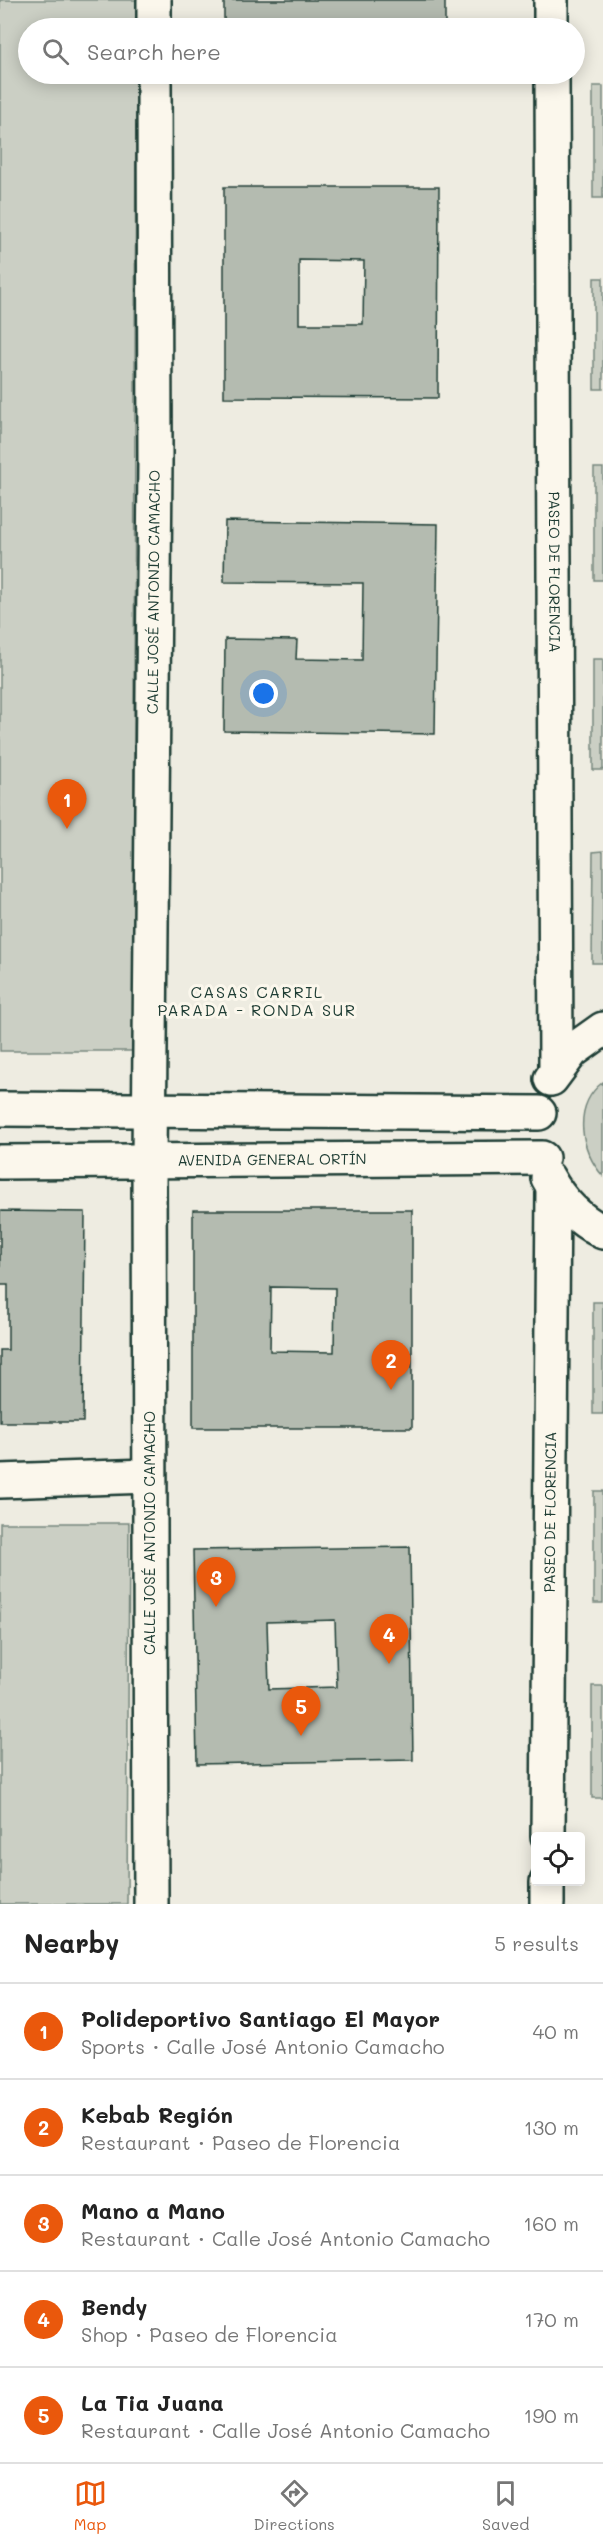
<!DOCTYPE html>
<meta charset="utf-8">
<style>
body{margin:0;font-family:Mali,sans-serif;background:#f2f2f2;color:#222}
.controls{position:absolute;right:18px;bottom:18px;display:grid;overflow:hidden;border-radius:6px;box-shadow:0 3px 15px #0003}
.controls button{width:54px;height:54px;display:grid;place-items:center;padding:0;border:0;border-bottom:2px solid #e0e0e0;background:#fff;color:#222;font:30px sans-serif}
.you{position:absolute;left:264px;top:694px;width:21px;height:21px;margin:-15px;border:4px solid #fff;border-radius:50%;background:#1a73e8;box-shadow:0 0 0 9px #1a73e833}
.badge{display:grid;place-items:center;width:39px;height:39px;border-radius:50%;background:#ea580c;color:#fff;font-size:20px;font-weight:700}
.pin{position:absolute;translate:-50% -50px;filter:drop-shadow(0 2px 3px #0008)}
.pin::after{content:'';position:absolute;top:32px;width:21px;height:18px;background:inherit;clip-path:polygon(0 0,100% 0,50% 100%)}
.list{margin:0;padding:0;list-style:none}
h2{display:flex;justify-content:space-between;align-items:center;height:78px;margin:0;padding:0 24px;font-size:26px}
h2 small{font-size:20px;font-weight:400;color:#767676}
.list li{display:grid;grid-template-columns:39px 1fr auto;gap:18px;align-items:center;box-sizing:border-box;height:96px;padding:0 24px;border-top:2px solid #e0e0e0}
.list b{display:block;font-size:22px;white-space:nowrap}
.list p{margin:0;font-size:20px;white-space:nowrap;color:#767676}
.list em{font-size:20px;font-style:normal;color:#767676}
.icon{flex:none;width:33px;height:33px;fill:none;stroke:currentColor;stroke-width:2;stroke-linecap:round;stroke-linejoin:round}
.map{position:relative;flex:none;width:603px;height:1904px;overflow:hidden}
.search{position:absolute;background:#fff;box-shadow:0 3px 15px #0003;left:18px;right:18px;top:18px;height:66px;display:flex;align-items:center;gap:15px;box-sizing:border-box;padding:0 21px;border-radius:33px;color:#767676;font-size:22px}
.sheet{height:558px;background:#fff}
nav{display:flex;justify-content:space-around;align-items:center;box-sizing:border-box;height:84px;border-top:2px solid #e0e0e0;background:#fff;font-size:16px;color:#767676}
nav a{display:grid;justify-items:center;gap:3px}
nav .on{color:#ea580c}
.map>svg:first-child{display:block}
</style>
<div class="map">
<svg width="603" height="1904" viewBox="0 0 603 1904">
<rect width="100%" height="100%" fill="#eeece1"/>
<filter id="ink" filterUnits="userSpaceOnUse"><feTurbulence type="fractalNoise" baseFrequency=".0167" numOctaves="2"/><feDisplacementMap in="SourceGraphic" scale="12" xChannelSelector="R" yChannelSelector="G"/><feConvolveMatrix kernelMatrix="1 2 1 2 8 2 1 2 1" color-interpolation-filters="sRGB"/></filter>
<g filter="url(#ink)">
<path fill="#cbcfc4" stroke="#75867c" stroke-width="1.5" d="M0 0H136V28H28V74H136L133 1051H0Z
M593 86H603V198H593Z
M594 278H603V389H594Z
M594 468H603V580H594Z
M593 659H603V770H593Z
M603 851V963H592L593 852Z
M603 1082V1176C580 1151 572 1106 603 1082Z
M593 1302H603V1414H593Z
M594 1491H603V1603H594Z
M0 1523H129L127 1904H0Z
M592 1686H603V1798H592Z"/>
<path fill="#b4bbb0" stroke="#1f3d34" stroke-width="1.5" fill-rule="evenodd" d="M224 0H445V28H224Z
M224 187H439L438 398 224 397ZM299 260 364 261 363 324H299Z
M225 521 438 524 435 734 224 731 225 639 297 640 296 659 362 660 363 583 224 582Z
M193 1210H412V1428H193ZM271 1287 335 1288 334 1352 270 1351Z
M0 1211 85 1212 83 1422H0V1350H8V1285H0Z
M410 1547 413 1760 197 1764 193 1550ZM335 1620 337 1687 269 1689 267 1622Z"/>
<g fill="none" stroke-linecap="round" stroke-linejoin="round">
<g stroke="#1f3d34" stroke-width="38">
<g id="street">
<path d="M154 0V28"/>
<path d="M551 0V28"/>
<path id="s1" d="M552 74 556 1069"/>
<path d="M551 1079 572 1051 603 1029"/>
<path d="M0 1109 539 1113"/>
<path id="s2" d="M0 1162 542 1158"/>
<path d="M548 1178C561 1202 579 1220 603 1232"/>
<path d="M0 1481 149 1476"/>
<path id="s3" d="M548 1836 553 1188"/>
<path id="s4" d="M151 1904 149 1161 155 461 154 74"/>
<path d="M547 1904V1882"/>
</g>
</g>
<use href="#street" stroke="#fbf7ec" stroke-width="33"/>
</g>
</g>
<g text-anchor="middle" stroke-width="6" stroke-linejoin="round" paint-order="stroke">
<g font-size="15" fill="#1f3d34" stroke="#fbf7ec">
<text dy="5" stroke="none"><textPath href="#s1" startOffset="498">PASEO DE FLORENCIA</textPath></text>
<text dy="5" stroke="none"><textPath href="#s4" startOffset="1312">CALLE JOSÉ ANTONIO CAMACHO</textPath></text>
<text dy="5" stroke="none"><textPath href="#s2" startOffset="272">AVENIDA GENERAL ORTÍN</textPath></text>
<text dy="5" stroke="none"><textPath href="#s3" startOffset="324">PASEO DE FLORENCIA</textPath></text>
<text transform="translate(150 1533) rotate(-90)" y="5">CALLE JOSÉ ANTONIO CAMACHO</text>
</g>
<g font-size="16" letter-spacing="1.5" fill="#1f3d34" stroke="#fbf7ec">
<text x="257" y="998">CASAS CARRIL<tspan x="257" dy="18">PARADA - RONDA SUR</tspan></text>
</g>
</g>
</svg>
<div class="controls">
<button><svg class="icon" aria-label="locate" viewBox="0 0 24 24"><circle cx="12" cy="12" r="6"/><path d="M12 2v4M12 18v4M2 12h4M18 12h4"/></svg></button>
</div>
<div class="you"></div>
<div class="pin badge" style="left:67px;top:829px">1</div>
<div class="pin badge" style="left:391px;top:1390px">2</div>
<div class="pin badge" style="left:216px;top:1607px">3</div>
<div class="pin badge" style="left:389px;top:1664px">4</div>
<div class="pin badge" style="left:301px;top:1736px">5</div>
<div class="search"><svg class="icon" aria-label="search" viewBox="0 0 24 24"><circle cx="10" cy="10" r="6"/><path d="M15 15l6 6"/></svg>Search here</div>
</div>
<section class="sheet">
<h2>Nearby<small>5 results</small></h2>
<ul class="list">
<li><span class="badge">1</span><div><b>Polideportivo Santiago El Mayor</b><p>Sports · Calle José Antonio Camacho</p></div><em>40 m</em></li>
<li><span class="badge">2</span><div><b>Kebab Región</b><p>Restaurant · Paseo de Florencia</p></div><em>130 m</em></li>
<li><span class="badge">3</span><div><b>Mano a Mano</b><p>Restaurant · Calle José Antonio Camacho</p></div><em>160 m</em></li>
<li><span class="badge">4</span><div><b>Bendy</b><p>Shop · Paseo de Florencia</p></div><em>170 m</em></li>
<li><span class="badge">5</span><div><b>La Tia Juana</b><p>Restaurant · Calle José Antonio Camacho</p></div><em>190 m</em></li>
</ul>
</section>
<nav>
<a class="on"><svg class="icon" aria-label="map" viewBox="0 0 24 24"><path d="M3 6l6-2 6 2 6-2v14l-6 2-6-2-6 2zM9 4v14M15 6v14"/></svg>Map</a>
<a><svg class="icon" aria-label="directions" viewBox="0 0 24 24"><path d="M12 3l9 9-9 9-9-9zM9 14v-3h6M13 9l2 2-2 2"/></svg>Directions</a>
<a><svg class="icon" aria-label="saved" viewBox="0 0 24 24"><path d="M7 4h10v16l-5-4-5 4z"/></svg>Saved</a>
</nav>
